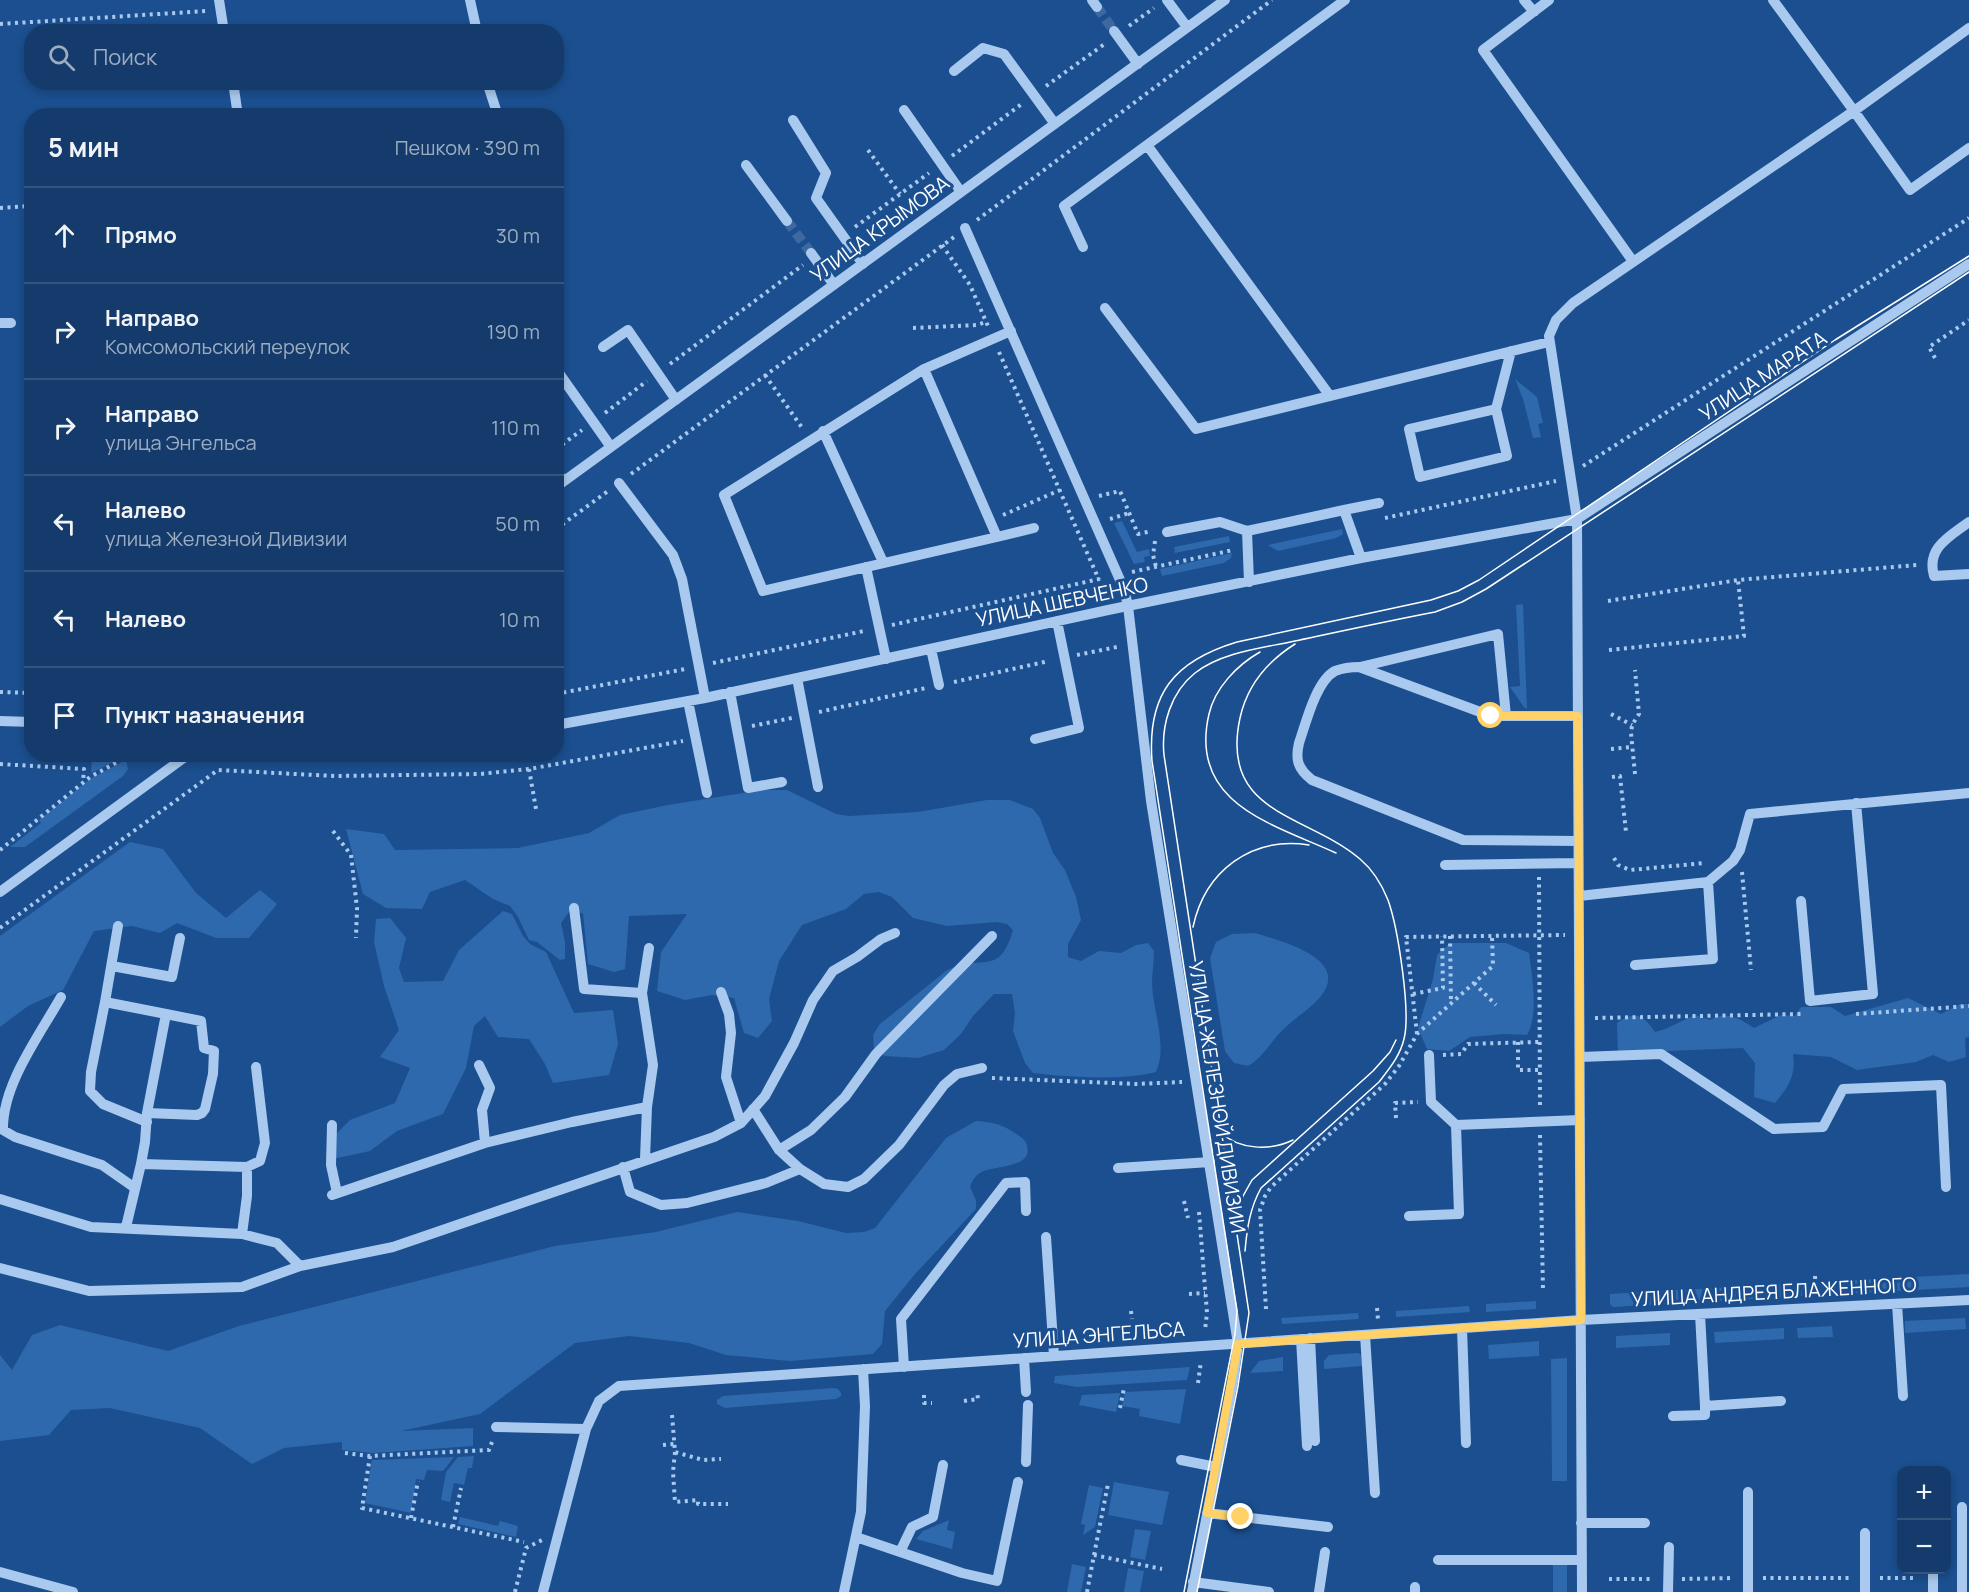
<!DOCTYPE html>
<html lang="ru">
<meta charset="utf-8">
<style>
body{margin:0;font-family:Manrope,sans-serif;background:#1d4271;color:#f1f3f6}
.controls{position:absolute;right:18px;bottom:18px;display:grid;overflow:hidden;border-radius:12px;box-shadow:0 3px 9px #0003}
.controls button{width:54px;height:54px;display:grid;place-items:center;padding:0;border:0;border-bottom:2px solid #33557e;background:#143b6b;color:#f1f3f6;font:30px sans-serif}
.stop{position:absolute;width:18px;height:18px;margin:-14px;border:4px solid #ffd166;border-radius:50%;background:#fff}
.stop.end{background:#ffd166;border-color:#fff;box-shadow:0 2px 6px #0008}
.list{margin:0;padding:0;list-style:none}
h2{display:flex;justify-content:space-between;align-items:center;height:78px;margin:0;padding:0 24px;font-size:26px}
h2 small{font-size:20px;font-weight:400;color:#9dadc1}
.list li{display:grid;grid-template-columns:39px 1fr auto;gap:18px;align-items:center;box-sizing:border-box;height:96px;padding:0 24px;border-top:2px solid #33557e}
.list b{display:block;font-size:22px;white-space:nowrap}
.list p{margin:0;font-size:20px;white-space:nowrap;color:#9dadc1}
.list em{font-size:20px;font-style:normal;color:#9dadc1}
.icon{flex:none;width:33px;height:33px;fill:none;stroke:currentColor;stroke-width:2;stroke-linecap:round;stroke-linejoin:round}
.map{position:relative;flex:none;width:1969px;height:1592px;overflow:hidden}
.search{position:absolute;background:#143b6b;box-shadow:0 3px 9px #0003;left:24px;top:24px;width:540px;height:66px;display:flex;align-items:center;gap:15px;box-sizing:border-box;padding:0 21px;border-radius:24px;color:#9dadc1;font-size:22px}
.panel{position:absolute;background:#143b6b;box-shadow:0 3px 9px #0003;left:24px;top:108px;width:540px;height:654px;border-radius:24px}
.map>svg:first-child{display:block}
</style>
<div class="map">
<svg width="1969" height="1592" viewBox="0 0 1969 1592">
<rect width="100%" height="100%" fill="#1b4f8f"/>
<path fill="#2e69ad" d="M1515 379 1537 397 1543 423 1538 424 1541 437 1533 438 1523 399Z
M1122 521 1137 552 1149 549 1150 556 1144 557 1145 562 1134 564 1114 523Z
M1342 529 1343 534 1336 538 1278 551 1268 545Z
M1229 536 1230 542 1175 553 1174 547Z
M1232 553 1231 558 1224 563 1162 576 1160 569Z
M1523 604 1527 709 1524 707 1510 687 1520 686 1516 605Z
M92 755H121L125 756 91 773Z
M126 760 128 769 123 776 25 847H10L41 823 39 820 90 779Z
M762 790H787L836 814 849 816 918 812 987 800H1010L1033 809 1040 818 1053 853 1065 870 1076 897 1081 920 1068 944V957L1081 961 1099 951 1121 953 1136 945 1148 943 1154 951C1154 962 1152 973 1152 984 1153 1012 1168 1046 1156 1072 1121 1081 1068 1077 1033 1073L1025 1063 1013 1031 1015 1013 1012 994H994L973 1016 961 1034 944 1050 918 1058 885 1056 874 1049 873 1035 880 1024 946 971C981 952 999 979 1013 930L1007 924 997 922 947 926 913 918 892 897 879 892 864 894 846 909 802 925 779 961 769 999 772 1021 758 1038 744 1033 734 998 712 995 685 1000 657 991 661 952 687 914 629 916 625 969 614 972 588 964 583 913 569 912 561 923 565 942V959L560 960 537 942 529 940 518 917 510 906 493 899 465 880 430 892 422 909 386 908 363 894 346 829 384 834 395 850 518 848 589 833 620 815 668 805Z
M130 842 163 849 196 893 226 918 260 890 277 904 249 938H216L177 923 160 933 132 926 94 931 63 990 28 1006 0 1027V936Z
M503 911 512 914 523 936 530 944 546 952 574 1013 613 1010 618 1044 609 1075 553 1083 545 1064 529 1039 498 1037 485 1016 474 1026 466 1068 443 1114 397 1131 370 1151 328 1160 329 1141 350 1120 395 1103 410 1068 380 1057 399 1030 384 986 374 942 376 919 390 918 406 938 399 968 404 982 443 981 459 950Z
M1255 933C1277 940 1348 957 1323 993 1315 1006 1297 1016 1286 1027 1272 1038 1264 1058 1248 1066L1234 1063 1225 1051 1210 958 1216 942 1232 934Z
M1450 943H1506L1529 953C1532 976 1539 1015 1527 1035L1504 1034 1470 1037 1449 1051 1427 1049 1418 1028 1433 979 1437 955Z
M1908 998 1941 1014 1960 1004H1969V1037L1965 1038 1966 1057 1949 1062 1933 1055 1916 1062 1857 1070 1831 1057 1793 1054C1796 1075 1789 1087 1775 1103L1754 1097 1755 1063 1743 1048 1618 1053 1617 1023C1634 1011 1643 1014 1655 1032L1665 1029 1695 1015 1710 1020C1727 1011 1739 1018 1754 1028L1781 1015 1795 1016 1801 1007H1831L1845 1016Z
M976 1121C993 1122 1005 1125 1019 1136 1024 1139 1026 1141 1027 1146 1033 1167 997 1166 984 1171 976 1174 973 1179 970 1187L976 1200V1209L915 1274 885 1311 882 1344 873 1354 790 1361 726 1355 689 1343 629 1336 575 1343 480 1414 401 1431 473 1428V1446L373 1453 342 1450V1442L284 1448 252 1464 200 1428 110 1408 71 1410 49 1435 0 1441V1355L12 1370 32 1335 60 1325 168 1351 239 1326 555 1246 656 1232 737 1212 798 1221 846 1233 864 1232 875 1228 946 1138Z
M1969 1274V1287L1841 1294 1840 1281Z
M1801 1283 1802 1296 1613 1307 1610 1304V1294Z
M1536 1301V1309L1486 1312V1304Z
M1469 1306 1470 1312 1396 1317V1311Z
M1358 1313 1359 1319 1282 1324 1281 1318Z
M1965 1318 1966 1329 1905 1333V1321Z
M1832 1326 1833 1337 1798 1338 1797 1328Z
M1784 1328V1339L1715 1343 1714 1332Z
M1670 1333V1345L1616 1348V1336Z
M1539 1341V1356L1489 1359 1488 1345Z
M1358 1353 1361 1355 1362 1366 1324 1369V1361L1329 1355Z
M1283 1357V1371L1250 1373 1259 1361Z
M1567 1358V1481H1552L1551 1359Z
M1190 1367 1187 1380 1077 1387 1054 1383 1055 1376Z
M834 1388 838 1389 841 1393V1396L836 1399 725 1408 717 1404V1400L723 1396Z
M1186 1389 1180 1424 1139 1416 1140 1409 1122 1406 1125 1392Z
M1120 1393 1116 1412 1079 1405 1082 1395Z
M474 1456 472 1468H468L464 1485 454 1483 450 1502 441 1500 446 1472 458 1457Z
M454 1457 443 1471 427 1470 424 1480 416 1479 411 1513 365 1503 372 1460Z
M1114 1482 1169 1492 1162 1525 1108 1515Z
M1089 1485 1103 1488 1095 1527 1083 1535 1085 1525 1081 1524Z
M460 1517 498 1526 500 1521 518 1526 516 1537 458 1524Z
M949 1520 947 1530 955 1532 952 1549 916 1539 923 1531Z
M1135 1529 1151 1531 1145 1560 1130 1557Z
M1072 1564 1086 1567 1081 1592H1067Z
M1553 1565H1567V1592H1553Z
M1128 1568 1144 1571 1140 1592H1124Z"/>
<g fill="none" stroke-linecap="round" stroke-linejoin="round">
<path stroke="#3d69a0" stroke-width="10" stroke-dasharray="10 5" stroke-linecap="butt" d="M1097 7 1114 31
M787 221 811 253"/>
<path stroke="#a9c9ee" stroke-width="4" stroke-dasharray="3 4.5" stroke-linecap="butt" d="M0 24 206 11
M1129 26 1154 8
M1046 86 1106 43
M868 150 900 194
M952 156 1023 103
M0 208 31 206
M977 220 1272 0
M855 227 929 173
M942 245 970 285 988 326
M913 328 977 325 986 322
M999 352 1099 580
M1935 358 1929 347 1969 320
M670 364 803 265
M765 375 803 429
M605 413 647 381
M556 449 582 430
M1583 466 1969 218
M631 474 954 237
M1099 496 1120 491 1138 534 1152 531
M1003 515 1060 490
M1385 518 1556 481
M1110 519 1129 513
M556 529 608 491
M1155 541 1153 555 1156 567
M1132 572 1233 550
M1608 601 1738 580 1917 565
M892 625 1104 578
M1609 650 1744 636 1738 580
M1077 655 1117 647
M713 663 864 631
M954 682 1049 661
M0 692 32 693
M556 694 685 669
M819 712 926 688
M1611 714 1632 725
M752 726 792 718
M1611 749 1632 747
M0 764 84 769 83 782
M529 769 536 809
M1635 774 1631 733 1632 725 1639 714 1635 670
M1612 777 1620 776 1626 832
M333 831 351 855 357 908 356 938
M0 850 90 777 132 754
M1614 858 1618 865 1630 870 1705 863
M1742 872 1751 970
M1539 877 1540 1107
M0 928 218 770 335 776 480 774 529 769 683 741
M1450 936 1451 1003
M1474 983 1496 1005
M1413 994 1443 988 1442 936
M1856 1014 1969 1006
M1595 1018 1801 1014
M1417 1034 1406 937 1565 935
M1518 1042V1070H1539
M1443 1055 1461 1054 1468 1044 1539 1042
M992 1078 1136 1084 1182 1082
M1396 1118 1395 1103 1418 1102
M1540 1135 1543 1291
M1184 1201 1188 1218
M1199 1212 1207 1313 1205 1330
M1815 1276 1816 1293
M1189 1294 1205 1293
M1377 1308 1378 1320
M1266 1309 1260 1210 1265 1196 1271 1187 1385 1084 1399 1066 1417 1034 1493 966 1492 936
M1131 1311 1132 1319
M1198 1383 1201 1361
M924 1395V1403H932
M964 1401 978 1399 977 1391
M1120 1408 1124 1388
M672 1415 675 1452 703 1460 721 1459
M663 1445 674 1444
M675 1452 673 1472 675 1502 698 1500V1504H728
M345 1453 370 1456 489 1450 492 1442
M370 1456 362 1508 524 1542
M411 1518 418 1481
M453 1527 461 1488
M1094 1555 1108 1484
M1763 1578H1851
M1880 1578H1917
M1609 1579H1653
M1682 1579 1734 1578
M515 1592 526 1548 542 1540
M1087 1592 1094 1555 1162 1569"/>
<path stroke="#a9c9ee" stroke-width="10" d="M219 0 224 32
M470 0 477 32
M1092 0 1097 7
M1167 0 1187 27
M1524 0 1534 12
M1549 0 1483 50 1632 260
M1773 0 1854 111 1969 28
M1114 31 1138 64
M954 71 983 48 1004 54 1055 124
M233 82 238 116
M487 82 498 116
M904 110 961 192
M793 120 826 173 816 198 863 264
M1147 145 1345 0
M746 165 787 221
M965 228 1124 589 1128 606 1151 801 1238 1344 1233 1381 1192 1592
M1083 247 1064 206 1147 145 1330 396
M811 253 834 285
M1105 308 1196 429 1549 342
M0 323H11
M603 347 628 330 676 400
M556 369 611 447
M924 369 997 537 763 591 724 495Z
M924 369 1011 331
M1496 409 1409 429 1420 477 1507 456 1496 409 1511 351
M823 431 883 562
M556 471 564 481
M619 483 673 555 682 579 705 698
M556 487 1225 0
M1344 510 1379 503
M1969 522C1949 537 1926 548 1934 576L1969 574
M1247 531 1249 582
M1167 532 1220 522 1247 531 1344 510 1361 558
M997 537 1034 528
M866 567 886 659
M931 649 939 685
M1360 667 1498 634 1506 716
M797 678 818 787
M730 692 748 788 782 782
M688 701 707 793
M1578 716H1491L1359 667C1351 667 1343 668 1335 671 1316 681 1306 723 1299 743 1295 760 1298 769 1312 780L1463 840 1578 841
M0 721 32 722
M556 725 705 698 1108 610 1361 558 1577 519 1969 264
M1035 739 1079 728 1057 621
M1445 865 1578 863
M0 892 189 754
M1579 896 1708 882 1733 861 1740 850 1750 814 1969 793
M1801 901 1810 1001 1873 994 1856 803
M574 908 584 989 642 993
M118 926 105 1002 166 1014 147 1113 145 1142 141 1164 247 1167 260 1161 265 1143 256 1067
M1635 965 1713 959 1708 882
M112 966 172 977 180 938
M721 992 729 1014 731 1033 726 1077 741 1123
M61 997C39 1036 2 1085 3 1130L15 1137 102 1165 135 1188
M105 1002 91 1072 90 1091 103 1104 147 1122
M1429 1055 1431 1102 1456 1125 1580 1120
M1580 1057 1661 1054 1774 1129 1823 1127 1843 1089 1941 1085 1946 1187
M753 1109 779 1150 800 1169 824 1184 848 1187 864 1179 899 1145 944 1085 957 1074 982 1068
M147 1113 197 1115 202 1113 205 1109 213 1074 214 1051 204 1048 201 1021 166 1014
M332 1125 331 1165 337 1193
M485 1143 572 1122 647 1107
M779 1150 811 1130 845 1097 876 1054 992 936
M645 1159 647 1107 653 1065 642 993 649 948
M623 1167 630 1192 661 1205 687 1203 766 1183 800 1169
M1118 1168 1210 1162
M332 1195 485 1143 482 1110 490 1088 479 1065
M0 1199 91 1227 242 1234 277 1243 300 1266 393 1247 714 1137 741 1123 765 1096 794 1043 813 1000 833 971 857 957 881 939 895 933
M1409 1216 1459 1214 1456 1125
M126 1227 141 1164
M242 1234 247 1196V1167
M1046 1237 1054 1356
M0 1268 89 1291 242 1287 300 1266
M1897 1304 1903 1396
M1700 1314 1705 1406 1781 1401
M1462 1328 1466 1443
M1365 1335 1375 1493
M1310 1338 1315 1441
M1301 1339 1307 1446
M1024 1358 1026 1392
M904 1367 901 1319 1006 1183 1025 1182 1026 1211
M1673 1416 1705 1415V1406
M496 1427 586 1429
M1181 1460 1216 1467
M1026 1462 1028 1405
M1748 1492V1592
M1207 1513 1328 1527
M1581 1523H1645
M856 1537 962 1573 997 1581 1018 1482
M900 1552 912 1527 933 1517 943 1465
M1438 1560H1582
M0 1572 73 1592
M1193 1582 1269 1592
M1415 1587V1592
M543 1592 586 1429 599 1401 619 1386 1581 1320 1969 1300
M844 1592 861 1512 865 1406 863 1369
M1319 1592 1325 1552
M1582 1592 1577 519 1549 336 1556 320 1573 303 1854 111 1910 190 1969 148
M1668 1592 1669 1547
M1865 1592V1533
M1933 1592V1570
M1962 1592V1507"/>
<path stroke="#fff" stroke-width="1.5" d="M1260 652C1237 665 1215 688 1209 714 1188 804 1273 824 1336 853
M1193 927C1205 871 1251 836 1309 845
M1220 1132C1239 1150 1270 1151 1293 1140
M1239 1215 1243 1196 1252 1180 1373 1071 1390 1052 1396 1040
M1245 1251C1247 1228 1250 1208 1261 1188L1379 1082C1389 1069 1400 1056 1404 1039 1411 1012 1398 928 1388 900 1382 885 1373 870 1360 859 1308 814 1219 815 1240 718 1247 686 1268 661 1295 644
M1184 1592 1235 1334 1237 1311 1152 761C1147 694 1174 661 1237 642L1431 600 1458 591 1479 580 1835 340 1969 256
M1197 1592 1238 1386 1249 1313 1164 755C1161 725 1171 692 1195 673 1222 652 1263 648 1295 641 1342 631 1388 621 1435 612L1462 602 1486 589 1969 272"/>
</g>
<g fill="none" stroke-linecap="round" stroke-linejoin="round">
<path stroke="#ffd166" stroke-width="8" d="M1241 1517 1207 1513 1238 1344 1581 1320 1578 716H1491"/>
</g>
<g text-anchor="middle" stroke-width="6" stroke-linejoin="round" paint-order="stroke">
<g font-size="20" fill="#fff" stroke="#1b4f8f">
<text transform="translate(880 229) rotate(-36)" y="7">УЛИЦА КРЫМОВА</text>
<text transform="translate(1763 376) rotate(-33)" y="7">УЛИЦА МАРАТА</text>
<text transform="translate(1062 602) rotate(-12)" y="7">УЛИЦА ШЕВЧЕНКО</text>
<text transform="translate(1217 1097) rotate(81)" y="7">УЛИЦА ЖЕЛЕЗНОЙ ДИВИЗИИ</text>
<text transform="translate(1774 1292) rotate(-3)" y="7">УЛИЦА АНДРЕЯ БЛАЖЕННОГО</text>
<text transform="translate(1099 1335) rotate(-4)" y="7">УЛИЦА ЭНГЕЛЬСА</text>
</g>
</g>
</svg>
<div class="controls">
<button>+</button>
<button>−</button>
</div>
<div class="stop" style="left:1491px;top:716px"></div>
<div class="stop end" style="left:1241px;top:1517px"></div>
<div class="search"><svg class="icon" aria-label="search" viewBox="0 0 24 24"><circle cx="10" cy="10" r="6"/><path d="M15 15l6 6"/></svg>Поиск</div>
<section class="panel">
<h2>5 мин<small>Пешком · 390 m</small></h2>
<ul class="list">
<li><svg class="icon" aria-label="ahead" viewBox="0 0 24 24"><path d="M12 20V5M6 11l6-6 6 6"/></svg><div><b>Прямо</b></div><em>30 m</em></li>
<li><svg class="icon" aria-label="right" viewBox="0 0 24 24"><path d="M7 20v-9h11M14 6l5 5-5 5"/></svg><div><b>Направо</b><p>Комсомольский переулок</p></div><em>190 m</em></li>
<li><svg class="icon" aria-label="right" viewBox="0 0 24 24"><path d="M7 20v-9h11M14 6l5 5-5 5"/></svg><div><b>Направо</b><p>улица Энгельса</p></div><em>110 m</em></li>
<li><svg class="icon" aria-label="left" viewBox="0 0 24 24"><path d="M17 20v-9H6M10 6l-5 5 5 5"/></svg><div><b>Налево</b><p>улица Железной Дивизии</p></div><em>50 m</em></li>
<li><svg class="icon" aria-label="left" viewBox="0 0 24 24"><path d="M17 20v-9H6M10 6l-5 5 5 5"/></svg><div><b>Налево</b></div><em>10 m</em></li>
<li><svg class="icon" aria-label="arrive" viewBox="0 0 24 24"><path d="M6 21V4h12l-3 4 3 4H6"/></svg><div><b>Пункт назначения</b></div></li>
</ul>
</section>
</div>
